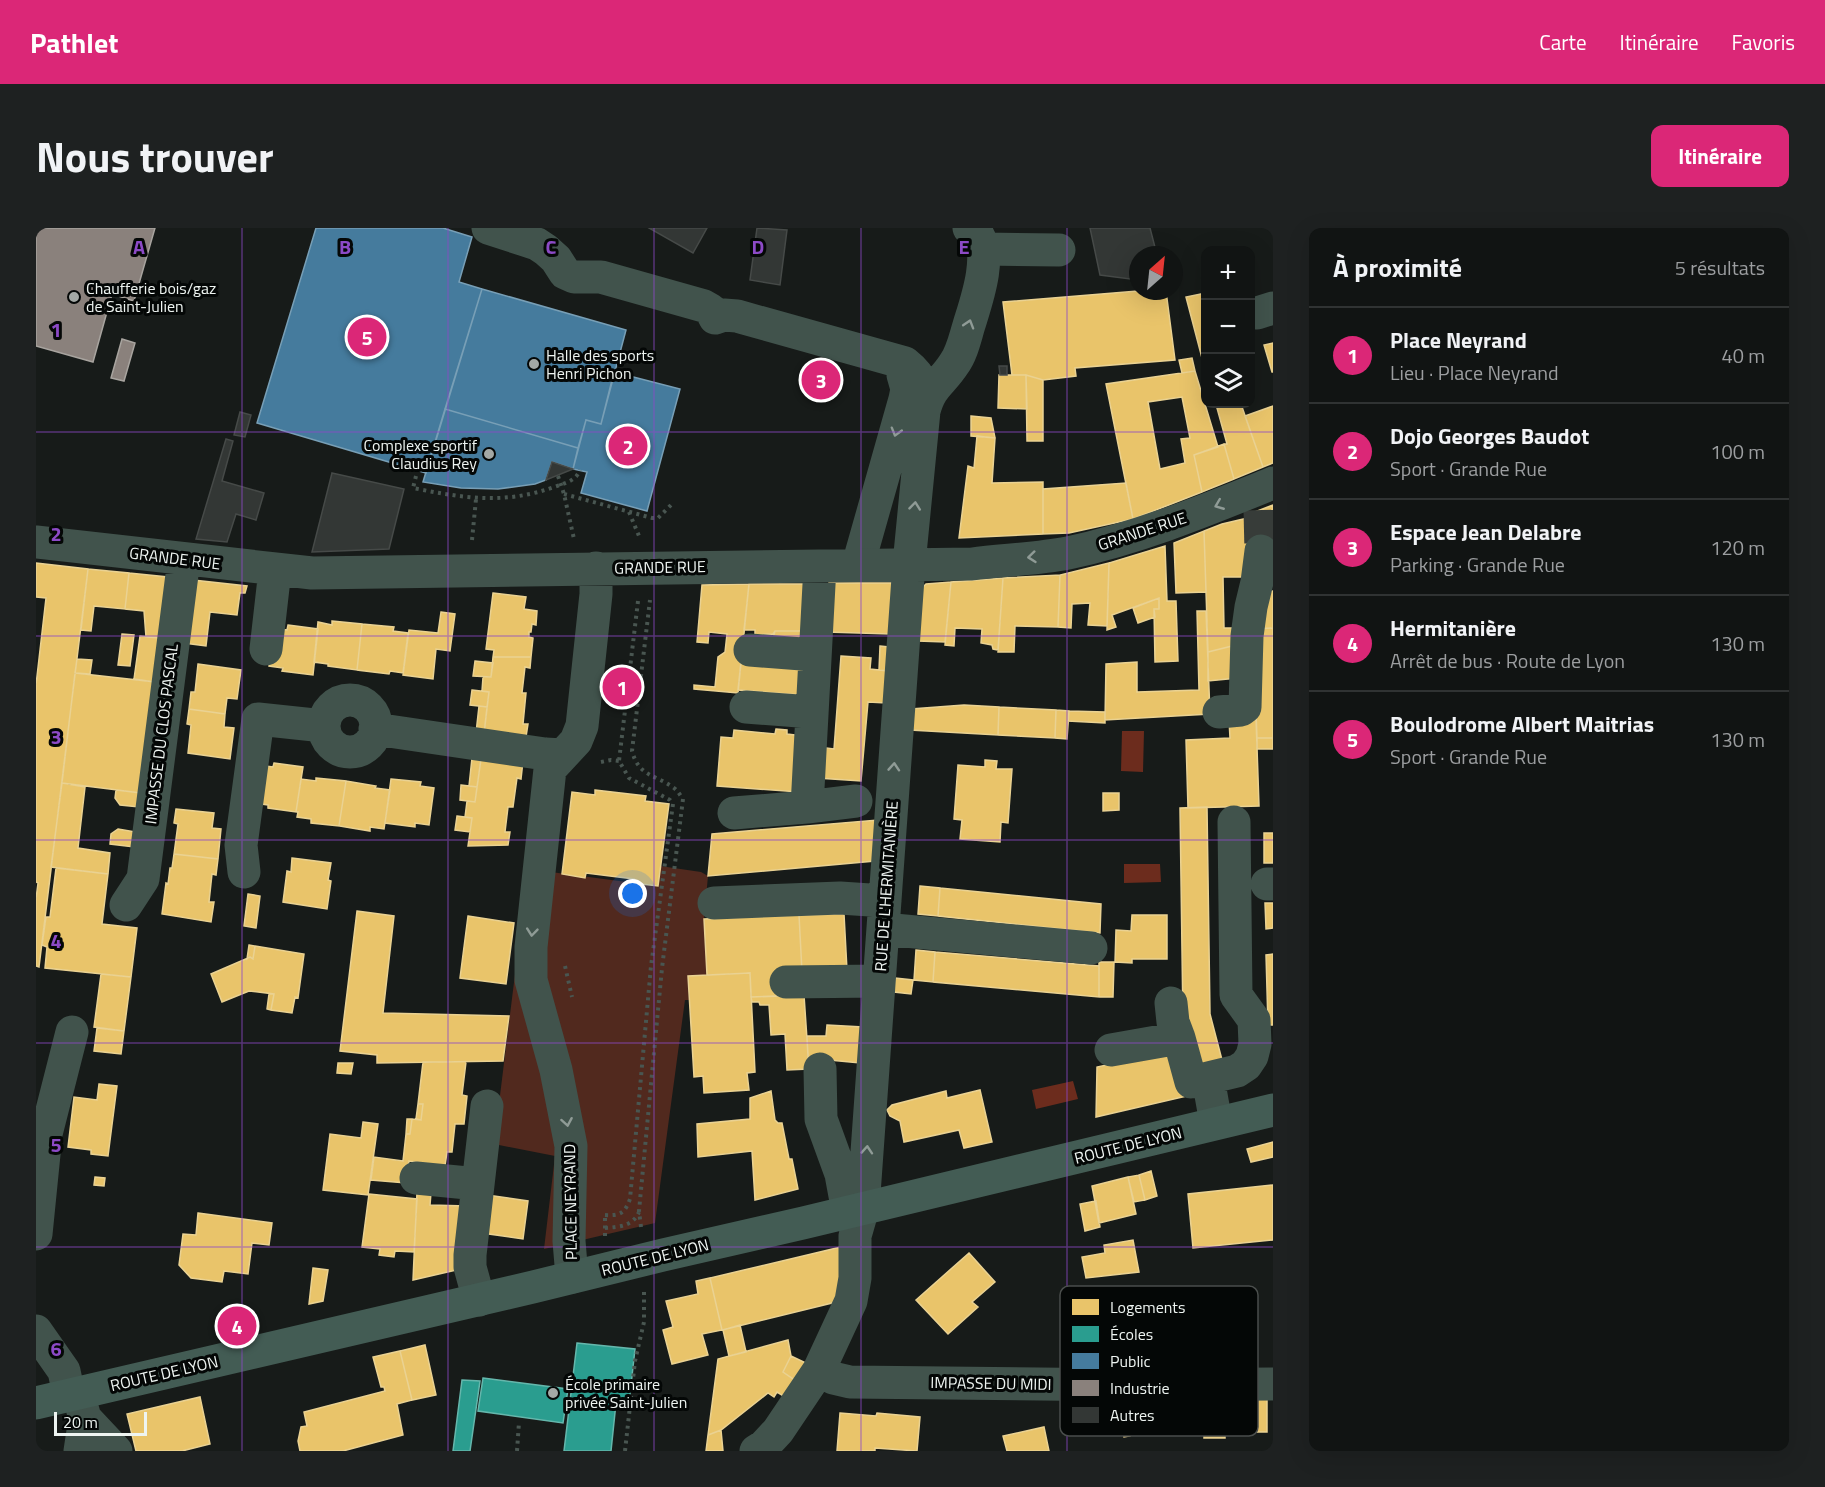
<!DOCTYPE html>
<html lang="fr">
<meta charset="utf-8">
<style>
body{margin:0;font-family:"Titillium Web",sans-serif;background:#1e2121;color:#f1f3f6}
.controls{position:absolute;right:18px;top:18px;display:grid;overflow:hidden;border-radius:12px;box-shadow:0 6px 24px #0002}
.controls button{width:54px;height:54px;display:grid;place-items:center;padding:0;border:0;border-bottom:2px solid #303333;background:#111413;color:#f1f3f6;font:30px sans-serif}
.compass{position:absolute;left:1093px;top:18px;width:54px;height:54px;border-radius:50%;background:#111413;box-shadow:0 6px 24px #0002;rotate:27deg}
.scale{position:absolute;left:18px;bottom:15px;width:93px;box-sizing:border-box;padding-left:6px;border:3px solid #eef4f1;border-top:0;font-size:16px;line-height:21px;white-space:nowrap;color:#eef4f1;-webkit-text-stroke:4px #040706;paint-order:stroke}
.you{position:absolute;left:597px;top:666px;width:21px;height:21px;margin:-15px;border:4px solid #fff;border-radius:50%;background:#1a73e8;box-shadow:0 0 0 9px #1a73e833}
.badge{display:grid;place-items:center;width:39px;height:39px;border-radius:50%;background:#db2777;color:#fff;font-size:20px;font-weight:700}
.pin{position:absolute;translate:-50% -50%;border:3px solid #fff;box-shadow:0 2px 6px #0006}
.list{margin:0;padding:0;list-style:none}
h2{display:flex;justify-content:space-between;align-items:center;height:78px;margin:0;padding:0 24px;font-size:26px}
h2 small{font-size:20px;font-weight:400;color:#9c9ea0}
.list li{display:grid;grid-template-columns:39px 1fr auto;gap:18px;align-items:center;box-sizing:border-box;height:96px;padding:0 24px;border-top:2px solid #303333}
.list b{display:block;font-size:22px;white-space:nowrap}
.list p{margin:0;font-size:20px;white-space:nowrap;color:#9c9ea0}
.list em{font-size:20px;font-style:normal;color:#9c9ea0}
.icon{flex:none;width:33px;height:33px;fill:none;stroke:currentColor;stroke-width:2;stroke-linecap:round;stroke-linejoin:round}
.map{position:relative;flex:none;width:1237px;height:1223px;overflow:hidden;border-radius:12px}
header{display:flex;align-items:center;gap:36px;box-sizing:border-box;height:84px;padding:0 30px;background:#db2777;color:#fff}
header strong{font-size:28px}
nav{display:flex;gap:33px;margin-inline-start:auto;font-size:21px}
.intro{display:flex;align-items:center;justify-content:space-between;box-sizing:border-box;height:144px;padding:0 36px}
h1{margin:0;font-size:42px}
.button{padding:15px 27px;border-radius:12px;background:#db2777;color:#fff;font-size:21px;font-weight:700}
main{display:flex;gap:36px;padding:0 36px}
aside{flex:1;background:#111413;border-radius:12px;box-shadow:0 6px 24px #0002}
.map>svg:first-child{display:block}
</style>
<header>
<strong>Pathlet</strong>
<nav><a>Carte</a><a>Itinéraire</a><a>Favoris</a></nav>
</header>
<div class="intro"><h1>Nous trouver</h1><a class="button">Itinéraire</a></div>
<main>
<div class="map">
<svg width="1237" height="1223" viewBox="0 0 1237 1223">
<rect width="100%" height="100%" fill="#171b19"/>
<path fill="#51291e" d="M624 638 665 644 672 648 668 691 671 747 652 748 653 772H649L619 995 508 1021 519 928 458 916 492 641 621 658Z"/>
<path fill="#6c2c1d" d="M1086 503H1108L1107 544 1085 543Z
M1088 636H1124L1125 654 1088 655Z
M1037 853 1042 871 1000 881 996 862Z"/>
<path fill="#e9c46a" stroke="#ead292" stroke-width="1.5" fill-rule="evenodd" d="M1102 63H1130L1139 132 1039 140 1040 148 1007 152 990 147H976L967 74Z
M1170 65V129L1166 130 1150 69Z
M1237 115V144H1236L1228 117Z
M1156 130 1159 143 1146 145 1143 132Z
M1159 143 1182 219 1158 227 1166 264 1097 291 1070 156ZM1146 169 1154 210 1145 211 1149 235 1124 241 1112 174Z
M963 147H990L991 181 962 180Z
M990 147 1007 152V213H991Z
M1197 176H1205L1227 239 1198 251 1188 216H1191L1181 180Z
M1237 178V235L1227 239 1209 188Z
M935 188 955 190 959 210 935 208Z
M941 208 959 210 956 255 1007 254V306L923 310 932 238 938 240Z
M1188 216 1198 251 1166 264 1158 227Z
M1090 255 1097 291 1033 305 1007 306V261Z
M1237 277V321L1216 325V285Z
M1216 289V344L1205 349H1187L1188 400H1197L1204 416 1172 424 1168 303 1186 296Z
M1168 303 1170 364 1140 365 1138 315Z
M1129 318 1131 373H1140L1142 433 1119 434 1118 381H1123V370L1076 387 1080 399 1071 402 1073 335Z
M0 335 52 341 3 739 0 738V671L2 655 0 654V457L10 370 0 369Z
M1073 335 1071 398 1052 397 1054 375 1036 376 1035 400 1022 399 1024 347Z
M52 341 93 345 89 381 58 378 55 403 45 402Z
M93 345 132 349 125 410 110 409 108 383 89 381Z
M1024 347 1022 399 979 398 978 424H962L967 350Z
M967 350 962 422 957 421 956 417 945 415 946 401 919 400 918 418 909 417 915 354Z
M157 352 211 358 209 365H204L201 387 174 384 170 418 148 415Z
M915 354 909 414 882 413 884 362 890 356Z
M793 355H858L854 406 791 404Z
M713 356 702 465 658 461V457L679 459 682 429 689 424 691 406 673 404 672 415 661 414 666 357Z
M713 356H774L770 403H739L737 406 719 407V402H708Z
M1237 363V400L1219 401 1226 364Z
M457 365 490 369 488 381 501 383 500 397 496 396 495 404H493V409L497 410 495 429H457L458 422 450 421Z
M1123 370V381H1118L1119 389 1102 395 1097 380Z
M1161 383H1170L1174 486 1069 492 1070 436 1101 434V464L1163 462Z
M405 384 419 386 414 423 400 421 397 451 367 447 373 402 402 405Z
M296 393 326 396 321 442 292 438V436L278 434 282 394 296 397Z
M326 396 358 399 357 403 372 405 367 445 354 443 353 446 321 442Z
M252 397 282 401 277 447 246 443 247 440 233 438 237 400 251 402Z
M1237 400V510H1221L1218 429 1219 401Z
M739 403H770V412L737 411Z
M86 406 98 407 94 438 82 437Z
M104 408 125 410 119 454 98 451Z
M1204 416 1202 450 1172 453V424Z
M844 418 853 419 852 443 843 442Z
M805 428 835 430 834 441 852 443 850 475 832 474 825 553 781 550 783 519 798 521Z
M457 429H495L494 440 489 439 486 465H490L487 496H492L489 515 448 506 453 464 446 463 447 449H455Z
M41 431 56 432 54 446 39 445Z
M439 433 457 435 455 449 437 448Z
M705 433 767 437 765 467 702 462Z
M162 436 205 442 201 471 191 470 189 486 153 481 155 464H159Z
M39 445 119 454 105 565 26 555Z
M436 462 453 464 451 479 434 477Z
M928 477 963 479 962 507 874 502 875 481Z
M443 478 451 479 448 506 440 505Z
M963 479 1020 482 1019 510 962 507Z
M153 481 189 486 188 499 198 500 194 531 152 525 155 497 151 496Z
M1020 482 1033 483 1031 511 1019 510Z
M1033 483 1069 484V495L1032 493Z
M1220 490 1223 578 1152 580 1150 512 1194 510 1193 492Z
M740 501 751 502V506L767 508 763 564 681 558 685 509 697 510 698 502 739 506Z
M1221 510H1237V521H1221Z
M436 530 445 531 441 559 433 558Z
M445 531 487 533 485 551 481 550 477 579H472L469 604H474L472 617 432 618 436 590 429 589 431 573 439 574Z
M949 532 961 533 960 541H976L972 595 965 594 964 614 924 611 926 592 918 591 922 537 949 539Z
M238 535 267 539 260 584 232 580V577L218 575 223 537 237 539Z
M280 550 310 553 303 598 275 595V591L261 589 262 584H260L265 551 280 553Z
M355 551 385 554 384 558 398 560 393 597 379 595V599L349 595Z
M310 553 340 558 339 560 354 562 348 601 334 599V603L303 598Z
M26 555 49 559 42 620 74 625 72 646 15 639Z
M425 557 441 559 439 574 424 572Z
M80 562 105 565 103 579 84 577 79 570Z
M559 562 610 568 609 573 633 576 622 658 597 655 598 651 550 645 549 650 526 646 536 564 559 567Z
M1067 565H1083V582L1067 583Z
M1171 579 1174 786 1186 832 1159 838 1147 794 1144 580Z
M140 581 178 585 176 600 185 601 182 631 138 626 142 596 138 595Z
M421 588 436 590 434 604 419 602Z
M842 592 839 633 672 648 676 606Z
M82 601 100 604 98 619 74 616 75 606Z
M1228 605H1237V635H1228Z
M138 626 182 631 180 647 176 646 173 674H178L175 694 126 686 130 655 132 656 134 640H136Z
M256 630 295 635 292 652 295 653 291 681 247 674 251 643 255 644Z
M20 640 72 646 66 696 101 700 95 749 9 740 11 719 6 717 10 689H14Z
M884 658 904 660 902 688 882 686Z
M904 660 1065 676 1064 705 902 688Z
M212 666 224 668 220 700 208 698Z
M1229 675H1237V700L1230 701Z
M321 683 358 688 347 785 473 788 467 833 341 835V827L304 823Z
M808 686 811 742 766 744 763 687Z
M763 687 766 744 745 768 715 769 714 745 671 747 668 691Z
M1096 687H1131V731H1096V735L1079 734 1080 702 1095 703Z
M432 688 478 695 470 756 424 750Z
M213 717 219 718 217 731 214 729 211 731Z
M219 718 268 726 262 770 259 769 256 785 235 782 238 766 213 763 186 774 175 746 214 729 217 731Z
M880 722 899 724 897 754 878 752Z
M899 724 1063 738V769L897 754Z
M1237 726V797H1232L1230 727Z
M1063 734H1078L1077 769H1063Z
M714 745 719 844 711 845 713 862 668 865 667 848 658 849 652 748Z
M65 746 95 749 88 803 58 799Z
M859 750 877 752 875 766 858 764Z
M233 766H238L235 782 231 781Z
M768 767 773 841 751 842 749 806 735 807 733 777H724L723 774H716L715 769Z
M791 797 827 799 824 835 772 830 771 808H790Z
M61 800 88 803 85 826 58 823Z
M1140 822 1151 868 1060 889 1061 839Z
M387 834H430L426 867 431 868 428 896H419L416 924H411L409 938 373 933 370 955 335 952 338 929 367 933 370 906H374L376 891 385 892 387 876H382Z
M302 835H317L315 846 301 845Z
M63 856 81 858 72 928 55 926V922L32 919 38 869 61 872Z
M944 862 956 914 928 920 923 902 868 914 864 893 854 888 851 882 856 877 910 863 911 870Z
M735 863 739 892 742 895H746L753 931H756L762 961 719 972 716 923 662 929 661 896 714 891V870Z
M382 876H387L385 892 380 891Z
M371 891H376L374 906H370Z
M327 894 342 896 332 967 287 962 294 906 325 910Z
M1237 914V929L1215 934 1211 921Z
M1115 943 1121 968 1109 972 1103 947Z
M1103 947 1109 972 1098 974 1092 949Z
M59 949 69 950 68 958 58 957Z
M1092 949 1100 986 1063 995 1056 958Z
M1237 957V1012L1157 1020 1152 966Z
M381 964 395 965 394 977 431 978 429 1040 377 1052Z
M333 966 381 971 378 1024 359 1023 358 1029 343 1027 344 1021 326 1019Z
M451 967 492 973 487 1011 446 1005Z
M1060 973 1064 999 1049 1003 1044 976Z
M162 985 236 995 233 1017 216 1015 212 1046 188 1043 186 1054 155 1050 143 1037 147 1006 160 1007Z
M1097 1012 1103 1044 1050 1050 1046 1029 1069 1025 1068 1017Z
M805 1019 812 1049 800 1074 686 1102 674 1050Z
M933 1025 959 1054 936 1074 942 1079 912 1106 880 1072Z
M277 1040 292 1042 287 1073 273 1076Z
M674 1050 686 1102 666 1106 672 1127 636 1136 627 1102 637 1099 630 1073 662 1066 660 1053Z
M704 1097 710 1124 693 1128 687 1102Z
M752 1112 755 1128 747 1144 760 1153 749 1169 741 1164 738 1169 732 1165 685 1202 672 1207 682 1131Z
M389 1117 400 1167 376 1172 364 1123Z
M364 1123 376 1172 361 1176 367 1207 307 1223H264L262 1213 265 1199 271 1198 268 1184 349 1163 348 1159H345L337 1129Z
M755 1128 770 1135 760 1153 747 1144Z
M1169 1165 1231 1166V1204H1189V1210H1168Z
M164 1169 174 1216 146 1223H100L91 1186Z
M804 1185 840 1188 841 1185 884 1189 881 1223 839 1220V1223H801Z
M1091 1186 1094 1208 1088 1209 1087 1204 1082 1205 1079 1188Z
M1008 1199 1013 1223H971L967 1208Z
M685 1202 687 1223H670L672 1207Z"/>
<path fill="#2a9d8f" stroke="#65b7ac" stroke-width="1.5" d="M541 1115 599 1121 593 1175H580L575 1223H528Z
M447 1150 532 1161 527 1195 442 1183Z
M426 1152 444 1153 434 1223H417Z"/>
<path fill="#457b9d" stroke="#789fb6" stroke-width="1.5" d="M280 0H407L436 9 423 54 446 61 390 245 221 195Z
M446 61 590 102 565 196 550 192 542 220 409 181Z
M578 144 644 161 611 283 545 265 551 244 537 241 550 192 565 196Z
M409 181 542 220 537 241 516 234 510 252 499 256 462 261 425 260 387 254Z"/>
<path fill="#8a817c" stroke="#a8a49f" stroke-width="1.5" d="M0 0H119L98 73 76 66 57 134 0 118Z
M86 111 99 115 88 153 75 150Z"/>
<path fill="#333735" stroke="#464a48" stroke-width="1.5" d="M613 0H671L657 25Z
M721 0 751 2 744 57 714 52Z
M1054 0H1114L1121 27H1102V52L1064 47Z
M963 138H971V147H964Z
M204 184 215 187 209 209 198 207Z
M190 211 197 213 186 253 228 265 220 292 200 286 191 314 160 311Z
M516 234 537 241 510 252Z
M296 245 368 261 353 321 276 324Z"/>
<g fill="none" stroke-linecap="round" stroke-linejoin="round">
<path stroke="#373c39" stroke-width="33" stroke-dasharray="33 16" stroke-linecap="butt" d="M1224 282 1225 323"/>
<path stroke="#495651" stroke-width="4" stroke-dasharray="3 4.5" stroke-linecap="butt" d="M380 248 377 260C427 270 468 277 518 259 529 255 540 253 544 242
M522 248 528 266 538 311
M528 266 616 290H622L636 276
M593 284 603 308
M436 312 440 271
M565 534 575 532 583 533
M529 738 536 769
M569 987C584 988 589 985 594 971L615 738 637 576 634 572 593 550 583 533 602 373
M605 999 603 983 626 740 647 571C644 567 642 563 638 560 619 546 603 549 596 523L614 372
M569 1000C583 999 597 998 603 984
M569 1008V986
M481 1223 483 1194
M589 1223 599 1133 608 1094V1063"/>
<path stroke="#41534c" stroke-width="33" d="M452 0 501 16 510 22 520 31 529 45 538 49H565L668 78 675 82 679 90 688 87 701 88 869 135C888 150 889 160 888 183
M947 21 1023 22
M1221 85 1237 80
M0 314 276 345 936 336C967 332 1001 331 1032 325 1103 310 1170 282 1237 255
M822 337 869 171 871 161 867 147
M230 421 239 342
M714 422 779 427
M288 498a26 26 0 1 1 52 0a26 26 0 1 1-52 0Z
M710 479 776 484
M1183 484 1205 482 1209 479 1211 408 1215 379 1221 354 1225 323
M339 501 509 526 527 527
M771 579 820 573
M698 585 771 579 784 338
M208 644 205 617 222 491 288 498
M1231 656H1237
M678 675 804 670 849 673
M90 677 107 651 148 331
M847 701 1055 720
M750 754 843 753
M1135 775 1137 794 1143 810
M1075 822 1143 810 1155 854 1172 850 1180 895
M784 841 785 891 805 946 812 984
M1172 850 1201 843 1210 837 1216 828 1219 816 1218 792 1200 767 1198 594
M380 950 442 956
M0 1006 10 906 36 804
M536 1049 533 1013 535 918 520 842 495 752V719L514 541 540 513 546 498 560 366V340
M443 1072 434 1039V1027L451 878
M0 1103 28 1143 33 1167
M783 1142 797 1150 814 1154 1095 1157 1237 1156
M42 1165 49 1190 44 1223
M49 1190 80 1223
M720 1223 728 1218 742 1203 783 1142 815 1073 819 1050V1008L827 980 873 336 888 183C895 157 905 156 918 136 926 125 929 110 933 97 940 74 957 27 941 6 939 3 936 2 933 0"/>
<path stroke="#435c54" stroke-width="33" d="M0 1175 497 1059 627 1027 767 995 1237 882"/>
</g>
<defs><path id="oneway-chevron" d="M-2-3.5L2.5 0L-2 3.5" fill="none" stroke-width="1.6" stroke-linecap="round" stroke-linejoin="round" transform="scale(1.5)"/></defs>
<g stroke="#8f9b96">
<use href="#oneway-chevron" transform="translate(933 96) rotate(-73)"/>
<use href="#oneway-chevron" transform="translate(860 204) rotate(106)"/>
<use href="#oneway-chevron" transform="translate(1183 277) rotate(158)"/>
<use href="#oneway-chevron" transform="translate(879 278) rotate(-84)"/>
<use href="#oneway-chevron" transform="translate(996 329) rotate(174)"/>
<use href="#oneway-chevron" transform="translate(858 539) rotate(-86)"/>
<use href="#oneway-chevron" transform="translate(496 704) rotate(96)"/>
<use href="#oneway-chevron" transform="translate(531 894) rotate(80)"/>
<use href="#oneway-chevron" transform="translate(831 922) rotate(-86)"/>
</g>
<path fill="none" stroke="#8c4ac6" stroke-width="1.5" stroke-opacity="0.55" d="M206 0V1223M412 0V1223M618 0V1223M825 0V1223M1031 0V1223M0 204H1237M0 408H1237M0 612H1237M0 815H1237M0 1019H1237"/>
<g fill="#a3a8a5" stroke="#040706" stroke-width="2">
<circle cx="38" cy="69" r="6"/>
<circle cx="498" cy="136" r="6"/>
<circle cx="453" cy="226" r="6"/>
<circle cx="517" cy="1165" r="6"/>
</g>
<g text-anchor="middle" stroke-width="6" stroke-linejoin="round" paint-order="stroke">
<g font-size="16" fill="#eef4f1" stroke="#040706" text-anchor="start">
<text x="50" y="66">Chaufferie bois/gaz<tspan x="50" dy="18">de Saint-Julien</tspan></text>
<text x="510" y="133">Halle des sports<tspan x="510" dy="18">Henri Pichon</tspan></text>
<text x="441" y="223" text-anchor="end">Complexe sportif<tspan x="441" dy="18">Claudius Rey</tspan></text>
<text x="529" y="1162">École primaire<tspan x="529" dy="18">privée Saint-Julien</tspan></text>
</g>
<g font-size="16" fill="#eef4f1" stroke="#040706">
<text transform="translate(1106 303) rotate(-18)" y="6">GRANDE RUE</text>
<text transform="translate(139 330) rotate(7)" y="6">GRANDE RUE</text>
<text transform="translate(624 339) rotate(-1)" y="6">GRANDE RUE</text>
<text transform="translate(125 506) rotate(-83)" y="6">IMPASSE DU CLOS PASCAL</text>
<text transform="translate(850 658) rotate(-86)" y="6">RUE DE L'HERMITANIÈRE</text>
<text transform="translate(1092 917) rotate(-14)" y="6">ROUTE DE LYON</text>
<text transform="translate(534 974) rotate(-91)" y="6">PLACE NEYRAND</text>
<text transform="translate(619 1029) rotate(-14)" y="6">ROUTE DE LYON</text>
<text transform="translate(128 1145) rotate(-13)" y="6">ROUTE DE LYON</text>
<text transform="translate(955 1155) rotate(1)" y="6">IMPASSE DU MIDI</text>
</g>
</g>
<rect x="1024" y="1058" width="198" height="150" rx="9" fill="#040706" stroke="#4a4e4c" stroke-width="1.5"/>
<rect x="1036" y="1071" width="27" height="16" fill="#e9c46a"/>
<rect x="1036" y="1098" width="27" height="16" fill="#2a9d8f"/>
<rect x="1036" y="1125" width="27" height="16" fill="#457b9d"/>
<rect x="1036" y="1152" width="27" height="16" fill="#8a817c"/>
<rect x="1036" y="1179" width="27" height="16" fill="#333735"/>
<g font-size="16" fill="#eef4f1">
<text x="1074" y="1085">Logements</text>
<text x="1074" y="1112">Écoles</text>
<text x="1074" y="1139">Public</text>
<text x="1074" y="1166">Industrie</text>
<text x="1074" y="1193">Autres</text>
</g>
<g font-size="20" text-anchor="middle" font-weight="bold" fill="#8c4ac6" stroke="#040706" stroke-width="6" stroke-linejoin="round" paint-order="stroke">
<text x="103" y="26">A</text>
<text x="309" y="26">B</text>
<text x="515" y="26">C</text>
<text x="722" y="26">D</text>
<text x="928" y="26">E</text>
<text x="20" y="109">1</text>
<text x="20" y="313">2</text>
<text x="20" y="516">3</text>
<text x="20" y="720">4</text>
<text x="20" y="924">5</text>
<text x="20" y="1128">6</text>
</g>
</svg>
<div class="controls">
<button>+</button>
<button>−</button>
<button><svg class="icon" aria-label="layers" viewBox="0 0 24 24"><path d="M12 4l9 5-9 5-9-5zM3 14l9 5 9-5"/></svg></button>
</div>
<svg class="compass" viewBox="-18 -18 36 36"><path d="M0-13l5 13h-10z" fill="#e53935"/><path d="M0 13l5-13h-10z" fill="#9c9ea0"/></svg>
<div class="scale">20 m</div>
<div class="you"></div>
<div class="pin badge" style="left:586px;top:459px">1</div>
<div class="pin badge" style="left:592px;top:218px">2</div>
<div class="pin badge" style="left:785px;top:152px">3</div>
<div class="pin badge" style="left:201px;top:1098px">4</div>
<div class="pin badge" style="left:331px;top:109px">5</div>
</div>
<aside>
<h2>À proximité<small>5 résultats</small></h2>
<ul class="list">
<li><span class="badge">1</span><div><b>Place Neyrand</b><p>Lieu · Place Neyrand</p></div><em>40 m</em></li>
<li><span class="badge">2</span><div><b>Dojo Georges Baudot</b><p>Sport · Grande Rue</p></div><em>100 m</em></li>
<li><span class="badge">3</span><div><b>Espace Jean Delabre</b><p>Parking · Grande Rue</p></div><em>120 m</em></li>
<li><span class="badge">4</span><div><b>Hermitanière</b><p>Arrêt de bus · Route de Lyon</p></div><em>130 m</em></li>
<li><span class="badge">5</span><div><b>Boulodrome Albert Maitrias</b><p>Sport · Grande Rue</p></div><em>130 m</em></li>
</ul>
</aside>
</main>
